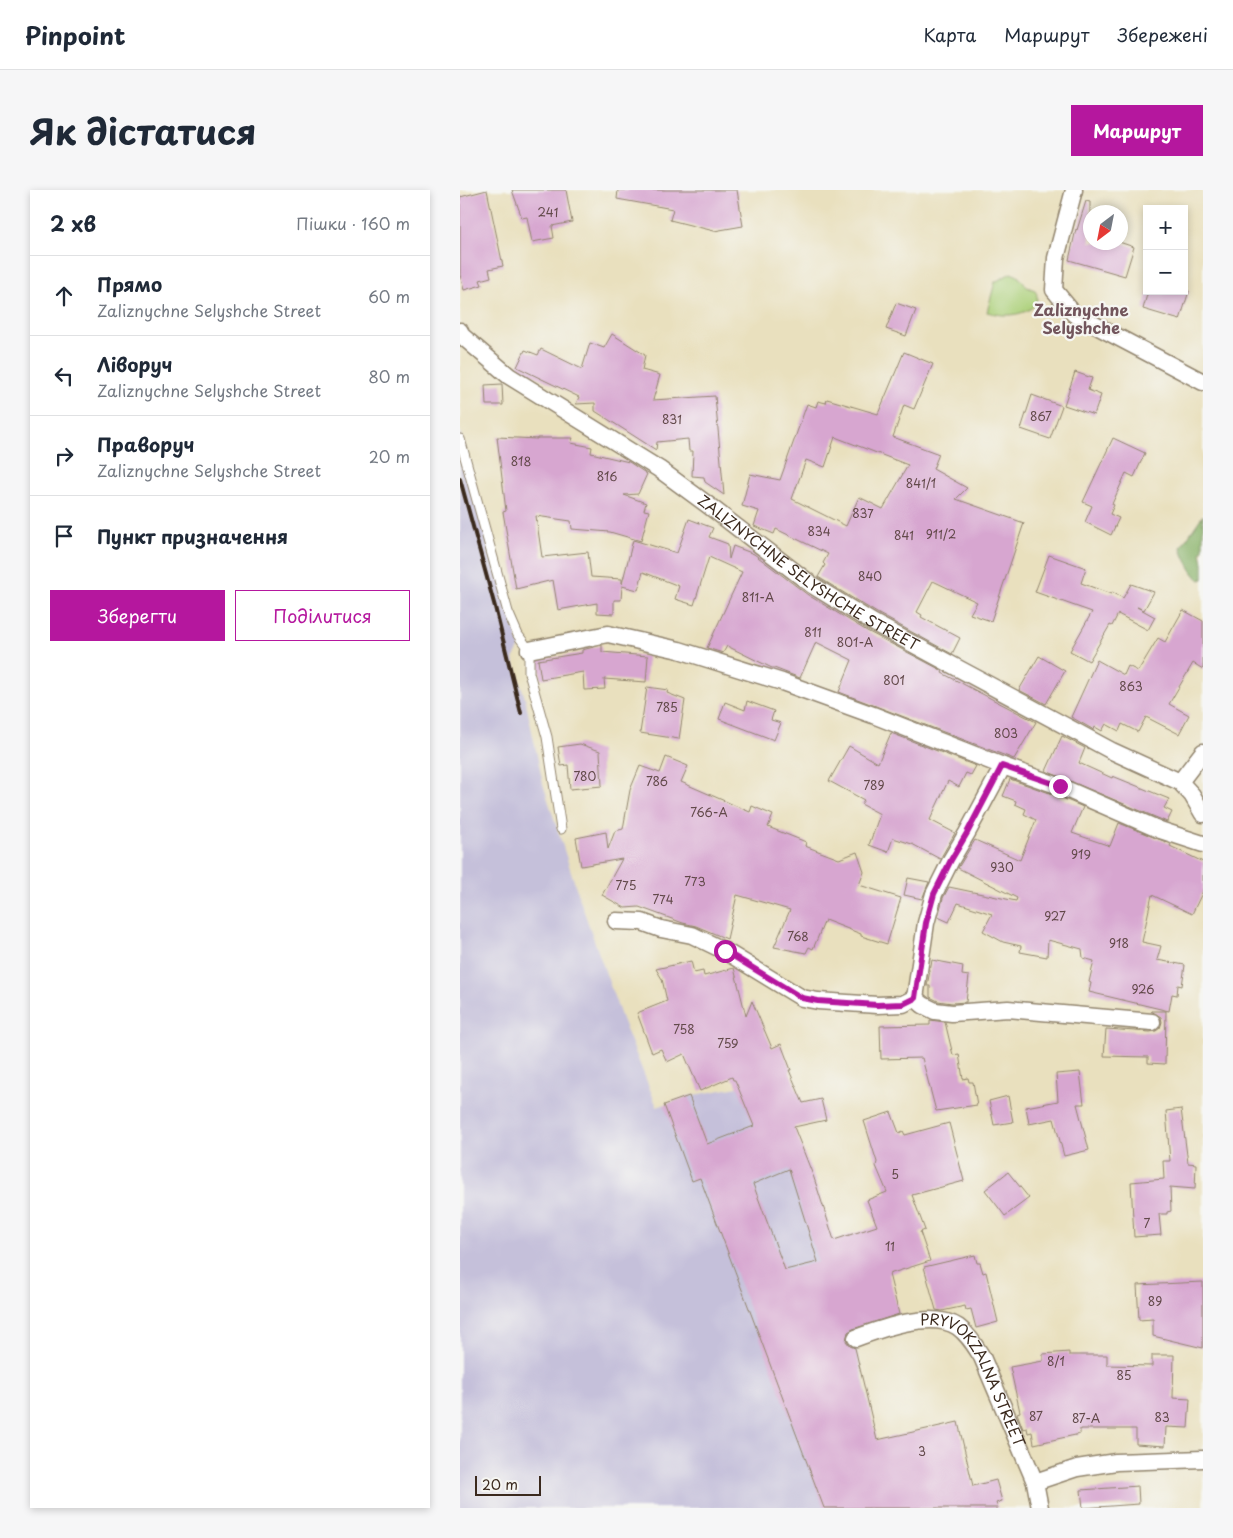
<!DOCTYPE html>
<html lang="uk">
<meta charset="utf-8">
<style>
body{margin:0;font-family:"Playpen Sans",sans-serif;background:#f6f6f7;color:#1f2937}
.controls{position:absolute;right:15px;top:15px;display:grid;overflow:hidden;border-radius:0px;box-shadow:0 2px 8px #0003}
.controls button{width:45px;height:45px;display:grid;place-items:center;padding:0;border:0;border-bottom:1px solid #e0e1e3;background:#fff;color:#1f2937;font:25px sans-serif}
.compass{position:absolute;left:623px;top:15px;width:45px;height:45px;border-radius:50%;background:#fff;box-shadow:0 2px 8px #0003;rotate:212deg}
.scale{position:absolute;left:15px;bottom:12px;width:66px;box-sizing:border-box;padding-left:5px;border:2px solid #3b2a1e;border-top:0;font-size:14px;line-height:18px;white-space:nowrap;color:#3b2a1e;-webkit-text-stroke:4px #f6f6f2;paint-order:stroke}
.stop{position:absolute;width:15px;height:15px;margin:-11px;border:4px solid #b5179e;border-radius:50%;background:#fff}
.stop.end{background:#b5179e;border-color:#fff;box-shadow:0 1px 5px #0008}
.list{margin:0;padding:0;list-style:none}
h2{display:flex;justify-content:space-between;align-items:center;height:65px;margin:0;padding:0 20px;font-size:21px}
h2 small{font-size:16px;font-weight:400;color:#747a83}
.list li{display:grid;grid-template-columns:32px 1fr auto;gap:15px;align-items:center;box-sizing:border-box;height:80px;padding:0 20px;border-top:1px solid #e0e1e3}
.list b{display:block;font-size:19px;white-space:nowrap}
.list p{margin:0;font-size:16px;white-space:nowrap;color:#747a83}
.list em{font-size:16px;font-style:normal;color:#747a83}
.actions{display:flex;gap:10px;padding:15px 20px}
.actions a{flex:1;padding:11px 0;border:1px solid #b5179e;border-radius:0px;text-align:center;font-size:18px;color:#b5179e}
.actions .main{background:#b5179e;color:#fff}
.icon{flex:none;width:28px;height:28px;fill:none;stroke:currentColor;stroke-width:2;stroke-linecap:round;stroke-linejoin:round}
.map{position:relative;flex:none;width:743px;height:1318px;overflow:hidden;border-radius:0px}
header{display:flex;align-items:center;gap:30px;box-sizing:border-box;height:70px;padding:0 25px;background:#fff;border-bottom:1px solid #e0e1e3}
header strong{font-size:24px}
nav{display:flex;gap:28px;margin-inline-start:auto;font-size:18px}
.intro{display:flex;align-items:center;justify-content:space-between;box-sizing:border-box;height:120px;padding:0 30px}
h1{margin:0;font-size:35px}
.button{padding:12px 22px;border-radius:0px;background:#b5179e;color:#fff;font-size:18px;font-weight:700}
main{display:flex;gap:30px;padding:0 30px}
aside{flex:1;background:#fff;border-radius:0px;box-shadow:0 2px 8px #0003}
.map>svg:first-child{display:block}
</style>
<header>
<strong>Pinpoint</strong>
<nav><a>Карта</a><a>Маршрут</a><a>Збережені</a></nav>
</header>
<div class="intro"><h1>Як дістатися</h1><a class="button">Маршрут</a></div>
<main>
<aside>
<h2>2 хв<small>Пішки · 160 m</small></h2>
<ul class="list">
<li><svg class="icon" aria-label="ahead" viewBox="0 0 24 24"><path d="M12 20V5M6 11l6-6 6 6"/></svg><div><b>Прямо</b><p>Zaliznychne Selyshche Street</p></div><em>60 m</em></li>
<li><svg class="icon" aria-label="left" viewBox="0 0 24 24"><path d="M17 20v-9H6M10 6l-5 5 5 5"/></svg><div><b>Ліворуч</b><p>Zaliznychne Selyshche Street</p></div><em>80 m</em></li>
<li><svg class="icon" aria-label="right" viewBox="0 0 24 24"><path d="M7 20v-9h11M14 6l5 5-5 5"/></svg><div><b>Праворуч</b><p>Zaliznychne Selyshche Street</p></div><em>20 m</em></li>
<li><svg class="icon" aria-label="arrive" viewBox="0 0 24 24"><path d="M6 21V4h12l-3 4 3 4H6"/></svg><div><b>Пункт призначення</b></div></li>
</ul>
<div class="actions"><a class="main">Зберегти</a><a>Поділитися</a></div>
</aside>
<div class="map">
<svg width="743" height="1318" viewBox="0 0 743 1318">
<rect width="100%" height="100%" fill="#f6f6f2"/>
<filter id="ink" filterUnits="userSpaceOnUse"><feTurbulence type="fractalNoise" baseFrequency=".02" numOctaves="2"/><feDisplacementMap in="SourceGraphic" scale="10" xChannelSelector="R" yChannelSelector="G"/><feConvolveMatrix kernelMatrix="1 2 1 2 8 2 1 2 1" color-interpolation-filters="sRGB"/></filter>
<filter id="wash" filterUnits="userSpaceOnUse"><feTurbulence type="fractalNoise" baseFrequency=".0096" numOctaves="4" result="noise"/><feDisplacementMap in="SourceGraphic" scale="20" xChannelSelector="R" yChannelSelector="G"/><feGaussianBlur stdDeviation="1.12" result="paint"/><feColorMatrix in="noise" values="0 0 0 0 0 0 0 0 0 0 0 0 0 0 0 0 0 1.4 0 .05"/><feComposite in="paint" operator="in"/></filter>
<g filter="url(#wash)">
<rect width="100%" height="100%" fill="#e9e0be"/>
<path fill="#c5c0da" d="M0 241 60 457 53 469 65 508 83 594 122 716 162 829 197 917 229 906 294 894 346 970 354 988 378 1068 434 1105 440 1128 398 1138V1142L393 1144 432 1318H0Z"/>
<path fill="#acd079" stroke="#747d4c" d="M551 83 558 86 567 97 575 100C585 119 558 126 543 125 538 125 532 123 527 122L535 92Z"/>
<path fill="#89b269" stroke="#626e44" d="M743 325V359L741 362 743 374V389L740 390C733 386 722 365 721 357Z"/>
<g id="blocks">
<path fill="#d7a6d0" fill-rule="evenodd" d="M27 0 43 76 29 79 31 87 20 90 22 95 4 100 0 85V7Z
M52 0H106L112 32 92 36 94 48 72 52 67 27 62 28Z
M158 0H277L283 36 254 41 210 30 213 19 157 9Z
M626 11 630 12V52H659L674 57 665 86 609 70 616 39 617 40Z
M688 101H729L720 130 683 119Z
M436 113 456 120 446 146 426 139Z
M152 144 185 165 182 180 200 185 193 210 255 206 264 305 245 292 244 287 232 286 233 261H229L228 249 197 252 196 260 135 221V213L116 214 119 207 57 177 65 160 78 165 81 159 122 179 130 153 144 158Z
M444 162 473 174 454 219 444 215 433 247 479 264 473 279 507 298 496 309 564 333 531 431 510 424 517 412 473 391 457 422 462 425 461 427 500 448 492 464 417 423 358 387 365 375 363 373 368 364 316 339 314 344 294 336 299 321 282 316 290 284 320 290 347 214 356 217 358 211 366 213 367 209 418 224ZM375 247 448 275 423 319 399 307 386 336 332 309 346 270 365 277Z
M615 182 632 188 628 200 641 205 634 225 604 215Z
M42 194 43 215H26L25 195Z
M572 205 602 216 590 249 561 239Z
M37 247 77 249V248H113L111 253 132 257 131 263 169 272 187 284 178 304 164 305 186 313 184 320 189 321 181 351 150 342 112 339 111 331 76 326 82 367 128 362 131 387 162 389V394L173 350 217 363 229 329 253 338 249 347 268 354 269 369 273 356 294 364 348 405 407 441 483 481 482 483 576 532 554 569 379 502 392 470 356 452 340 488 314 478H312L267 456 263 463 247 458 282 382 249 367 234 415 215 409 219 396 183 382 178 400 162 396 161 410H154V424L137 423V413L98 420 93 390 56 399 43 322 46 321Z
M653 248 685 263 674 287 666 283 652 314 654 315 650 324 659 328 651 345 625 332 632 316 623 312Z
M589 365 626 378 621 393 651 404 652 402 663 408 671 394 694 402 684 420 677 417 695 427 688 440 658 424 652 436 650 435 629 471 610 461 632 422 575 402Z
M723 420 743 431V479L733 473 709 514 729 525 719 544 686 527 678 542 662 534 659 541 646 534 642 541 635 537 634 540 611 527 637 470 664 485 668 476 678 481 698 448 705 452Z
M142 455V462L188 466 186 492 144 489 145 499 124 500 123 482 81 489 78 470 122 463V460Z
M579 466 605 481 586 514 559 500Z
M187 497 208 500 207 503 225 510 219 549 180 543Z
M287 511 314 521 311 530 321 533 314 550 259 529 265 512 285 520Z
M431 543 516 576 511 585 506 583 499 597 488 591 470 630 495 643 480 669 452 654 433 648 428 662 409 655 420 624 401 614 404 610 369 591 389 556 418 573Z
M602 546 625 558 619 573 652 588 653 586 655 587 709 609 704 618 712 622 707 632 586 581Z
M120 554 140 561 142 596 110 599 108 575 101 576 98 557Z
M206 567 228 576 221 592 290 622 292 616 313 625 308 637 346 652 345 656 379 669 397 662 404 682 399 695 441 708 427 754 401 746V744L365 730 353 759 349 757 346 763 314 757 330 720 277 705 267 749 236 736 223 733 179 717 165 718 142 705 162 669 121 676 116 648 146 642 148 659 155 641 163 639 170 600 180 576 200 583Z
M550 589 595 605 623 617 612 643 650 656 659 633 711 654 710 656 743 672V701L732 724 692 705 682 752 701 756 697 770 725 775 722 796 718 795 717 805 712 804 709 821 629 802 631 793 629 792 634 771 623 768 622 759 588 750 587 767 560 762 561 756 543 752 523 741 532 724 498 713 489 732 478 727 483 708 489 697 556 711 557 708 498 678 515 650 560 670 576 630 564 624 566 619 555 614 556 611 543 606Z
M448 688 469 692 462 709 444 705Z
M472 770 503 776 502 785 509 786 506 812 492 813 478 811 470 807V796H467Z
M231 771 234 783 243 781 244 786 274 778 286 826 292 811 312 858 321 854 331 880H329L343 913 361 909 366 930 334 937 354 988 374 1050 417 1036 407 1010 427 1002 416 976 417 972 404 931 431 922 439 943 443 941 445 945 489 933 504 991 452 1005 465 1040 460 1042 470 1071 429 1084 439 1124 393 1139 388 1142 386 1151 390 1156 395 1158 417 1250 498 1232 513 1296 536 1290 542 1311 536 1313 538 1318H364L240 988 232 991 204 915 229 906 247 954 294 936 275 890H273L272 887 240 901 224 864 207 872 201 859 192 863 177 823 207 811 202 789 196 779ZM329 979 358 1072 325 1080 293 994Z
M691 821H706L705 874 688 873V867L644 866 646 839 690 842 696 841 700 838 702 832 701 827Z
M470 830 485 832 493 865 499 864 503 889 508 888 509 892H513L517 915 476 921 462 868 421 869 420 836 470 835Z
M620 882 624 914H617L629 960 604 966 594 929 569 934 566 917 598 911 596 884Z
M548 906 553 932 534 935 529 911Z
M721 919 728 973 736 974 735 999 710 997 711 1021 707 1022V1024H699L701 1045 674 1047 671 992 704 989 703 971H710L706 921Z
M548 982 569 1008 545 1026 525 1000Z
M515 1065 517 1073H520L523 1083 526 1082 538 1132 516 1138 511 1119 506 1120 505 1116 482 1121 476 1120 464 1077Z
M743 1092V1158L693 1146V1129L679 1130 677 1095Z
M609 1162V1165H647V1175L692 1176V1165H714L713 1208 730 1209 728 1238 706 1237 705 1256 676 1254V1239H620V1244L574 1254 572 1242 568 1243 567 1238 563 1239 557 1223 560 1222 550 1177 583 1171V1164Z
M678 1296 679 1314 623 1318 621 1300Z"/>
</g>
</g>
<g filter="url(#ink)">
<use href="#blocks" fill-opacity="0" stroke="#92856e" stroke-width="1"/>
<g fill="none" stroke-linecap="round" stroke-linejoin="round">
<g stroke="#92856e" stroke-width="11">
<path id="lane" d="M0 249 48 422 58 445 69 460V483L87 547 101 639"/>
</g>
<g stroke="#92856e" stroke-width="19">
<g id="street">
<path d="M614 0 596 68 594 100 614 124 743 192"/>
<path id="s1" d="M0 141 1 145 49 186 199 279 248 315 352 395 412 432 652 561 720 592 732 605 743 624"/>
<path d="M69 460 148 444 219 460 322 492 413 525 543 576 599 596 700 640 743 654"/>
<path d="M720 592 743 562"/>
<path d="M156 731 182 732 201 739 232 745 265 761 342 808 358 811 417 815 443 814 455 808 463 815 475 821 492 823 548 819 692 832"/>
<path d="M455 808 466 733 474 704 491 670 507 643 543 576"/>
<path id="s2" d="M396 1148C423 1138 472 1120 498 1137 509 1145 515 1156 522 1167L575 1292 580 1318"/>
<path d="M575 1292 617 1278 656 1272 743 1269"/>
</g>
</g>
<use href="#lane" stroke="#fff" stroke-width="9"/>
<use href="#street" stroke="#fff" stroke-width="16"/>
<path stroke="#3b2a1e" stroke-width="4" d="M0 289 35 417 61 523"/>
</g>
</g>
<g fill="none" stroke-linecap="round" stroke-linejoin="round" filter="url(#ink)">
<path stroke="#b5179e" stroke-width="6" d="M265 761 342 808 358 811 417 815 443 814 455 808 466 733 474 704 491 670 507 643 542 576 600 596"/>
</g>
<g text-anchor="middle" stroke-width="4.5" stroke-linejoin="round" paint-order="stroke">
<g font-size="12" fill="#62494a">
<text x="88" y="27">241</text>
<text x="581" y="231">867</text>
<text x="212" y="234">831</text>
<text x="61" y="276">818</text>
<text x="147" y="291">816</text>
<text x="461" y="298">841/1</text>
<text x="403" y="328">837</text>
<text x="359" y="346">834</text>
<text x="481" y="349">911/2</text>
<text x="444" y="350">841</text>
<text x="410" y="391">840</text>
<text x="298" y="412">811-А</text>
<text x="353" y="447">811</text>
<text x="395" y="457">801-А</text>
<text x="434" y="495">801</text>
<text x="671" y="501">863</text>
<text x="207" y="522">785</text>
<text x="546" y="548">803</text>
<text x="125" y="591">780</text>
<text x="197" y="596">786</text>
<text x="414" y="600">789</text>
<text x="249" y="627">766-А</text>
<text x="621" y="669">919</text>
<text x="542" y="682">930</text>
<text x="235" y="696">773</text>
<text x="166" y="700">775</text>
<text x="203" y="714">774</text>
<text x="595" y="731">927</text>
<text x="338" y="751">768</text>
<text x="659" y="758">918</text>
<text x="683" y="804">926</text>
<text x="224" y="844">758</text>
<text x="268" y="858">759</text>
<text x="435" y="989">5</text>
<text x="687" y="1038">7</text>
<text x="430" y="1061">11</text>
<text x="695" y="1116">89</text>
<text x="596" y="1176">8/1</text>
<text x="664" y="1190">85</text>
<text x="576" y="1231">87</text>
<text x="702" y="1232">83</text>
<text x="626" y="1233">87-А</text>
<text x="462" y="1266">3</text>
</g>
<g font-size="15" fill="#3b2a1e" stroke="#f6f6f2">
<text dy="5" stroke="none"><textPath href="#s1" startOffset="426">ZALIZNYCHNE SELYSHCHE STREET</textPath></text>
<text dy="5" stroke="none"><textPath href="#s2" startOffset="154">PRYVOKZALNA STREET</textPath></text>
</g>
<g font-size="16" font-weight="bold" fill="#72555c" stroke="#f6f6f2">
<text x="621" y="126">Zaliznychne<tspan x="621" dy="18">Selyshche</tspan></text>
</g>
</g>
</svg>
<div class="controls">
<button>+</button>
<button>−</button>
</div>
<svg class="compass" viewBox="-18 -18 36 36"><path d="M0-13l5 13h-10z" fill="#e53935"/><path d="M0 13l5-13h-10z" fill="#747a83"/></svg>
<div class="scale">20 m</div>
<div class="stop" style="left:265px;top:761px"></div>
<div class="stop end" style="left:600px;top:596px"></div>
</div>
</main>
